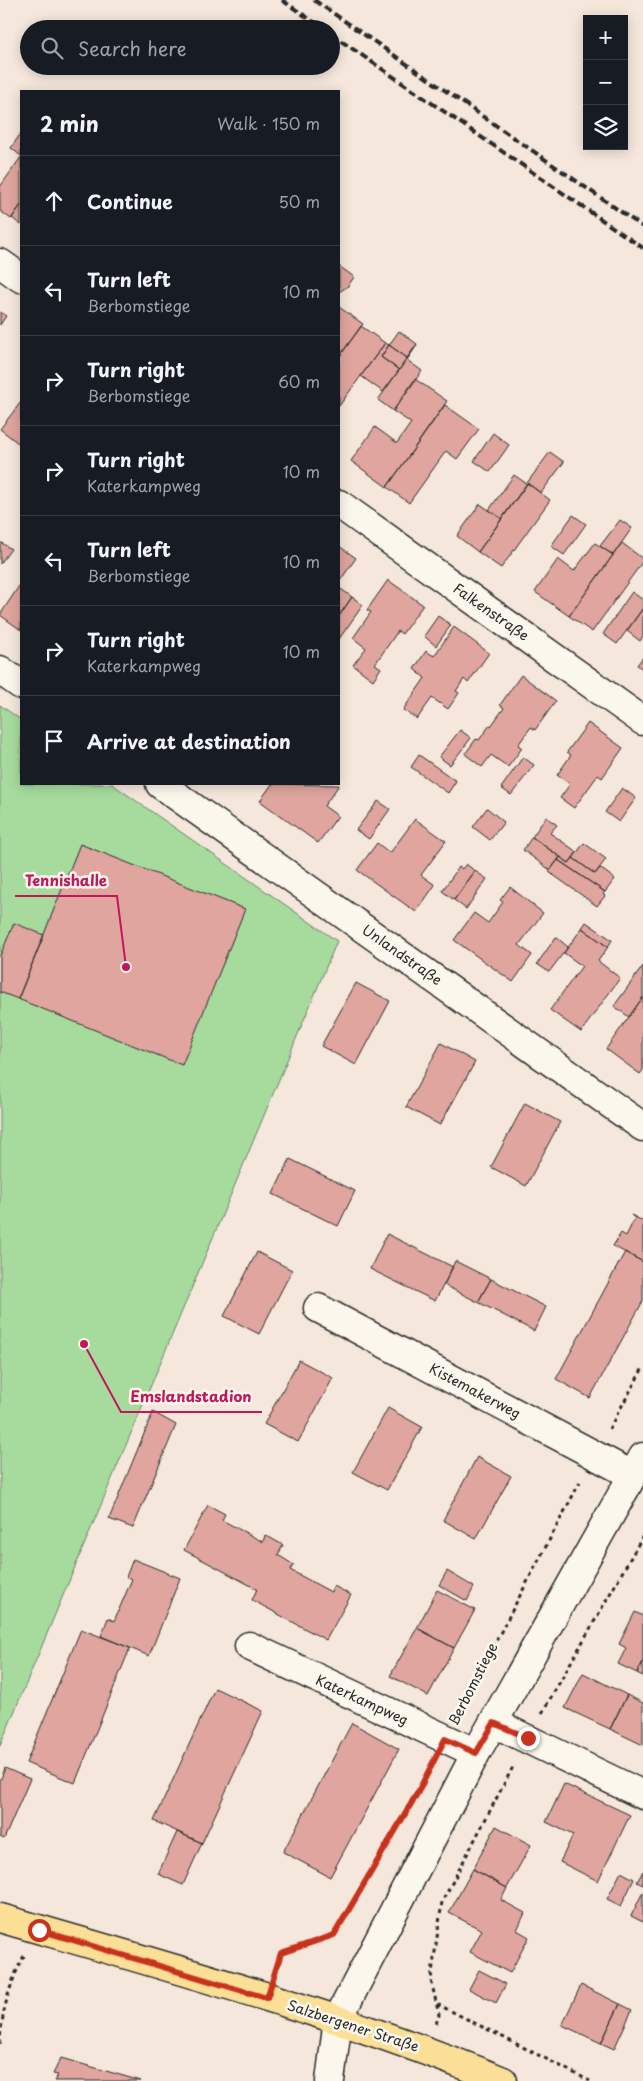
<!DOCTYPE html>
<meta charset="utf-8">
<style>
body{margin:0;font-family:"Playpen Sans",sans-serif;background:#242831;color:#f1f3f6}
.controls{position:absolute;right:15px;top:15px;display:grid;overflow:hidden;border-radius:0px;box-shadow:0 2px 12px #0003}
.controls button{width:45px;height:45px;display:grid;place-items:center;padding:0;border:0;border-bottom:1px solid #363941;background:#171b24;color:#f1f3f6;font:25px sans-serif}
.stop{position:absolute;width:15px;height:15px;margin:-11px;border:4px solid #c8321e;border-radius:50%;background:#fff}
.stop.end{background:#c8321e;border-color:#fff;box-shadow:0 1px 5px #0008}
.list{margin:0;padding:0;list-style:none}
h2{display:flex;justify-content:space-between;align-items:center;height:65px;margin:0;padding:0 20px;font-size:21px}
h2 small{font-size:16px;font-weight:400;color:#9ea1a6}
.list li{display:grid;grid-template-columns:32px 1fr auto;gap:15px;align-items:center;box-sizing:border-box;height:90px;padding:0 20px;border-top:1px solid #363941}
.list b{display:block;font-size:19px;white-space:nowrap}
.list p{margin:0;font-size:16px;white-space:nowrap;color:#9ea1a6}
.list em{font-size:16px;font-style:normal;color:#9ea1a6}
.icon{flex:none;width:28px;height:28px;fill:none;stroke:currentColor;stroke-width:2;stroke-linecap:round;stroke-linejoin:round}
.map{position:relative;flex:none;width:643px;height:2081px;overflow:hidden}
.search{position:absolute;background:#171b24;box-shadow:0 2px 12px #0003;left:20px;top:20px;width:320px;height:55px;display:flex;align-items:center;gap:12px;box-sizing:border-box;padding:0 18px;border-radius:28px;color:#9ea1a6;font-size:19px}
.panel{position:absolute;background:#171b24;box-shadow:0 2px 12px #0003;left:20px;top:90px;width:320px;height:695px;border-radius:0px}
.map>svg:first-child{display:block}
</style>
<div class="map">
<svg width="643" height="2081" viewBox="0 0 643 2081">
<rect width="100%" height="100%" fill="#f5e7dc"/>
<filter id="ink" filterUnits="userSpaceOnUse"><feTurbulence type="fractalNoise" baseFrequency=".02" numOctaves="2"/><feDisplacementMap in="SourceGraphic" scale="10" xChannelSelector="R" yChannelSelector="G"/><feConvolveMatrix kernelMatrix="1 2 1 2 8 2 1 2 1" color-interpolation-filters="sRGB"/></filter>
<g filter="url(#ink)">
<path fill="#a7db9d" stroke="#698364" d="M0 705 21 720V784H112L337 941 0 1746Z"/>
<path fill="#dfa59e" stroke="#2b2b2b" d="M21 133V156L11 148Z
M21 157V205L11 219 0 211V187Z
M21 205V225L12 218Z
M339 266 354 277 348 286 339 292Z
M339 307 363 324 339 357Z
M0 312 6 316 0 325Z
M361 326 385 343 339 406V357Z
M399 331 417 344 407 358 389 345Z
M385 343 389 345 381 357 399 370 383 392 361 376Z
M389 345 407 358 399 370 381 357Z
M417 345 407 360 422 371 393 411 378 400Z
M415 379 447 401 387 487 351 461 375 427 397 443 411 423 393 411Z
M21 402V439L18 443 0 429Z
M445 405 479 429 457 459 446 451 409 503 387 487Z
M493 433 509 445 490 472 474 461Z
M550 452 564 462 541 493 527 483Z
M514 475 527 484 502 519 489 510Z
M527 483 550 500 501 568 478 552Z
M480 504 502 519 478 552 457 536Z
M573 515 586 524 564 555 551 546Z
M620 520 632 528 613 555 600 546Z
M0 542 11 549 0 564Z
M595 543 613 555 569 616 535 592 558 559 574 571Z
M622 543 643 559V561L592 632 569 616Z
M339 546 356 558 339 582Z
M388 580 423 605 402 634 398 631 375 664 381 668 373 680 353 665 366 648 353 638 371 612 367 610Z
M21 583V630L0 615Z
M341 589 352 597 339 616V593Z
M632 592 643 600V608L617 644 603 634Z
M352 597 363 605 339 639V616Z
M643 608V636L640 641 627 631Z
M438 616 451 625 436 646 424 636Z
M454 627 489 653 468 683 464 679 456 691 459 693 448 709 432 698 417 719 403 710 425 678 414 669 426 651 434 656Z
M643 657V669L637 665Z
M521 675 556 701 535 730 531 727 518 745 522 748 508 767 491 755 482 767 465 754 476 739 479 740 490 725 491 726 504 708 500 705Z
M588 723 623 748 602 778 598 775 574 808 560 798 570 784 557 775 571 755 567 752Z
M460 730 471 738 450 765 439 757Z
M419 755 456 781 448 793 411 767Z
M523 757 534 765 511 795 501 788Z
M272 784 339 785 324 806 338 816 318 843 260 801Z
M622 788 636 798 619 822 605 812Z
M378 801 390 809 369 839 356 830Z
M487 808 504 822 490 840 473 827Z
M546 817 557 825 550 833 577 852 569 863 532 837Z
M415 819 446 841 421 875 435 885 416 912 357 870 377 843 390 853Z
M532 837 560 857 550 870 523 850Z
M584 843 606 859 595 874 573 858Z
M80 844 245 909 182 1065 18 999Z
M560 857 569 863 573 858 595 874 600 868 615 879 605 892 558 860Z
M558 860 605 892 603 894 605 896 597 906 549 872Z
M466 864 475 871 454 900 442 891 459 867 462 869Z
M475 871 487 879 466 909 454 900Z
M510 887 543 913 519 945 532 955 513 982 454 940 474 913 488 923 503 902 500 900Z
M586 922 612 940 608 947 582 928Z
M14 923 44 935 18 999 0 992V956Z
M582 928 608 947 598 961 620 978 581 1032 550 1010 582 966 564 953Z
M556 937 568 947 549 972 537 964Z
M643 966V997L629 1017 614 1006Z
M356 983 390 1001 356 1065 321 1046Z
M643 997V1070L640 1074 606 1049Z
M441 1043 475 1062 440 1125 406 1107Z
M525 1103 560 1122 526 1186 491 1167Z
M290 1159 355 1191 338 1226 273 1194Z
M631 1215 643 1221V1262L613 1246 621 1233 626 1236 635 1218Z
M387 1234 453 1267 435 1301 370 1269Z
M257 1252 292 1270 259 1334 224 1316Z
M625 1252 643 1262V1301L590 1398 556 1379Z
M455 1261 491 1279 478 1302 444 1285Z
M491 1279 546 1307 534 1331 478 1302Z
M299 1360 333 1378 298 1442 264 1424Z
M388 1408 422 1427 387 1490 353 1472Z
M153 1412 176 1425 133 1528 109 1519Z
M477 1457 511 1476 476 1539 443 1520Z
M208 1505 225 1514 222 1520 263 1542 265 1535 283 1545 278 1555 294 1565 290 1570 331 1592 334 1586 351 1595 326 1640 252 1600 257 1589 184 1550Z
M133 1559 180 1578 149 1656 101 1636 108 1618 114 1621 132 1579 126 1577Z
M447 1571 474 1587 467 1601 439 1585Z
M437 1590 475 1610 454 1648 417 1628Z
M635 1612 643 1616V1662L637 1673 618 1664 626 1648 619 1644Z
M417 1628 454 1648 428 1696 390 1676Z
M81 1629 130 1648 75 1783 26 1763Z
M643 1662V1676L637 1673Z
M583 1673 627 1695 610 1729 565 1708Z
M215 1688 263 1711 202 1843 154 1821Z
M627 1695 643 1703V1745L610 1729Z
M352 1723 399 1749 330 1877 283 1852Z
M5 1768 30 1779 4 1839 0 1837V1781Z
M564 1784 630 1815 598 1881 560 1862 573 1835 546 1822Z
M496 1826 531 1845 507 1888 473 1869Z
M177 1832 202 1843 183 1885 158 1874Z
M473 1869 507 1888 501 1900 525 1913 517 1930 529 1937 510 1973 470 1952 482 1930 449 1913Z
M643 1871V1885L637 1882Z
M621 1872 634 1879 621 1906 607 1899Z
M643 1892V1922L631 1916Z
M479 1970 506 1984 496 2003 469 1989Z
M581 1985 620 2004 601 2043 562 2025Z
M620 2004 632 2010 614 2049 601 2043Z
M61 2058 141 2081H54L58 2075 53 2074Z"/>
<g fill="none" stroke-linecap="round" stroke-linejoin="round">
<g stroke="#2b2b2b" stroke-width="31">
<path id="minor" d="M0 263 21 278
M339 504 643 721
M0 670 21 685
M160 784 643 1127
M318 1308 632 1475
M249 1646 476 1753
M494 1723 643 1795
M330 2081 338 2019 476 1753 643 1457"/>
</g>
<g stroke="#2b2b2b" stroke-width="31">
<path id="major" d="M0 1918C169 1967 340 2014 503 2081"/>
</g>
<path stroke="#2b2b2b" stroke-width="3" stroke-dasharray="4 4" stroke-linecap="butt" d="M609 1429 643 1368
M459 1711 580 1482
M542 1713 643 1536
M277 1967 281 1953 334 1935 432 1766
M437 2004 590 2081
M436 2024 439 2015 431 1980 442 1902 514 1765
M0 2044C1 2015 10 1981 24 1956"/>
<use href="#minor" stroke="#fbf7ec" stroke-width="28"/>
<use href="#major" stroke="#fbdf96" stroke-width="28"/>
<path stroke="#2b2b2b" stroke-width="4" stroke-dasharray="8 4" stroke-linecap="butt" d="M282 0 324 29
M314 0 643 227
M331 34 643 248"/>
</g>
</g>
<g fill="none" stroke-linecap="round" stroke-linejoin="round" filter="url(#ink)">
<path stroke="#c8321e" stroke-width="6" d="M39 1930 267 1998 281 1953 334 1935 418 1792 445 1739 476 1753 494 1723 528 1738"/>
</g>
<g text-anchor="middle" stroke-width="5" stroke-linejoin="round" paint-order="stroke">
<g font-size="14" fill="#2b2b2b" stroke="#fbf7ec">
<text transform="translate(491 612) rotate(35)" y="5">Falkenstraße</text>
<text transform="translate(402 955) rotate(35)" y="5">Unlandstraße</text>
<text transform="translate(475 1391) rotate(28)" y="5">Kistemakerweg</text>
<text transform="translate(473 1684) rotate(-63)" y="5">Berbomstiege</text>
<text transform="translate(362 1700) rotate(25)" y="5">Katerkampweg</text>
<text transform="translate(353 2026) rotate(18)" y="5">Salzbergener Straße</text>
</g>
</g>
<path fill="none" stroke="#c2185b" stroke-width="2" d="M126 967L117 896H15M84 1344L121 1412H262"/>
<g fill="#c2185b" stroke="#fbf7ec" stroke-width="2">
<circle cx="126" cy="967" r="5"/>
<circle cx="84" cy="1344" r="5"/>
</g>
<g font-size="15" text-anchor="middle" font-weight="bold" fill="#c2185b" stroke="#fbf7ec" stroke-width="5" stroke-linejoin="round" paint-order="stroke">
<text x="66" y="886">Tennishalle</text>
<text x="191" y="1402">Emslandstadion</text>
</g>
</svg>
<div class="controls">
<button>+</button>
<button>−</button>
<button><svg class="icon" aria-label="layers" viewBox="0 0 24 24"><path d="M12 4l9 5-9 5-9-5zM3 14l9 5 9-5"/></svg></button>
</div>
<div class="stop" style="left:39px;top:1930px"></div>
<div class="stop end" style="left:528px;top:1738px"></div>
<div class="search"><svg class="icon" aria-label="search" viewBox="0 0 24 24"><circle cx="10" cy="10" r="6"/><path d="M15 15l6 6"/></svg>Search here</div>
<section class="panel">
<h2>2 min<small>Walk · 150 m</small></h2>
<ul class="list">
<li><svg class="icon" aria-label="ahead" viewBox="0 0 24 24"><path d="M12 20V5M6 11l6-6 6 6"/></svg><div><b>Continue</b></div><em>50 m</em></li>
<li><svg class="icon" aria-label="left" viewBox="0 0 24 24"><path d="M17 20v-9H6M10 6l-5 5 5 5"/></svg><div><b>Turn left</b><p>Berbomstiege</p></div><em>10 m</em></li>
<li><svg class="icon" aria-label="right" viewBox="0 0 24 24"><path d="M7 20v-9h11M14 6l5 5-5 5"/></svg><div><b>Turn right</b><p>Berbomstiege</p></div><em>60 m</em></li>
<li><svg class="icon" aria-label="right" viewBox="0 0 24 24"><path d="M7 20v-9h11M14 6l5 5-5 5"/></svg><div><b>Turn right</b><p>Katerkampweg</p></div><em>10 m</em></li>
<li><svg class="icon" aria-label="left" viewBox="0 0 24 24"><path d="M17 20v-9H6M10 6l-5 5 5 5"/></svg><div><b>Turn left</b><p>Berbomstiege</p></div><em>10 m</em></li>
<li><svg class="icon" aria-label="right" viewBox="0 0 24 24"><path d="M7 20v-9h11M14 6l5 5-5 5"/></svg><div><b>Turn right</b><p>Katerkampweg</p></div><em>10 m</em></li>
<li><svg class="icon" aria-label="arrive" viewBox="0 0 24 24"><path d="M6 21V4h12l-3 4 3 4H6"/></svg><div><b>Arrive at destination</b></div></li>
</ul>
</section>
</div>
